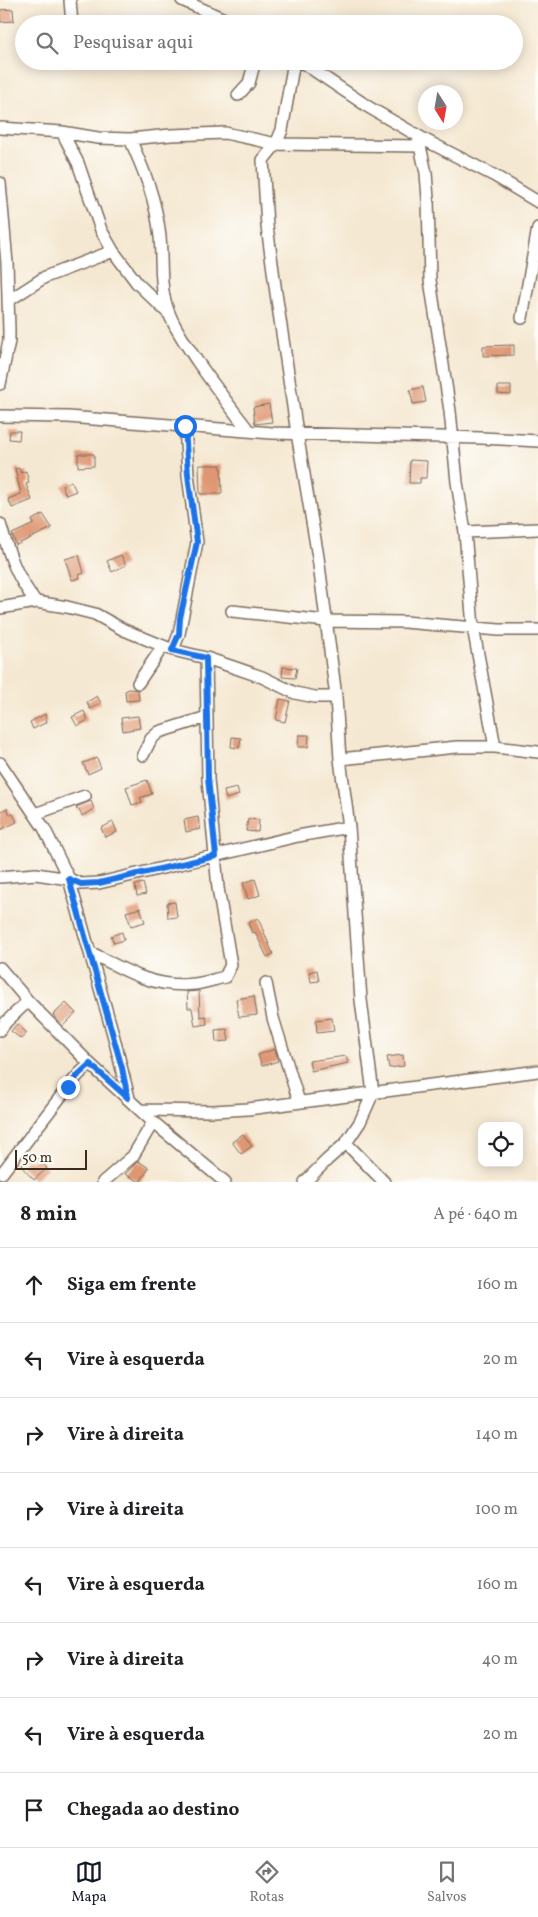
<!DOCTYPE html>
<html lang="pt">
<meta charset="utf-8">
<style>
body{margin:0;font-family:Vollkorn,serif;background:#f2f2f2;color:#202124}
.controls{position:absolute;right:15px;bottom:15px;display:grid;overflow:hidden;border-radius:10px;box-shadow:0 2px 12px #0003}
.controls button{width:45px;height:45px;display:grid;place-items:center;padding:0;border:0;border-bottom:1px solid #e0e0e0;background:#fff;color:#202124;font:25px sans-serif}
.compass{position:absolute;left:418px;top:85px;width:45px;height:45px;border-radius:50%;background:#fff;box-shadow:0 2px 12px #0003;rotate:169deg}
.scale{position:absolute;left:15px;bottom:12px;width:72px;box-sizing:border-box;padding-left:5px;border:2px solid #3b2a1e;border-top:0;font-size:14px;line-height:18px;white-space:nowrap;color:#3b2a1e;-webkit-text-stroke:4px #fdfcf7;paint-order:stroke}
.stop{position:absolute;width:15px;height:15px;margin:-11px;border:4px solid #1a73e8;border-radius:50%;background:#fff}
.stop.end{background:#1a73e8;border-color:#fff;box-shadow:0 1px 5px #0008}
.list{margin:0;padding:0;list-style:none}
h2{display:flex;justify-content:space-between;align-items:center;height:65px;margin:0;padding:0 20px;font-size:21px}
h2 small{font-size:16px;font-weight:400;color:#757577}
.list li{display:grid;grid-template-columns:32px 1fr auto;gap:15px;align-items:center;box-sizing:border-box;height:75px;padding:0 20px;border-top:1px solid #e0e0e0}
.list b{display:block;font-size:19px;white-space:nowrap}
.list em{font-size:16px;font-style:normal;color:#757577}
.icon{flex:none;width:28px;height:28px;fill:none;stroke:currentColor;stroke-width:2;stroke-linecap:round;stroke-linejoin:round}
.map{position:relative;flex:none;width:538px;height:1182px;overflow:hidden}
.search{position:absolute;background:#fff;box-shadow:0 2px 12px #0003;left:15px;right:15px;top:15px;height:55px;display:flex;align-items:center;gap:12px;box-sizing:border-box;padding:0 18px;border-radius:28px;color:#757577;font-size:19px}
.sheet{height:665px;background:#fff}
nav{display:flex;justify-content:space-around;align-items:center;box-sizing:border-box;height:70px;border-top:1px solid #e0e0e0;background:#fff;font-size:14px;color:#757577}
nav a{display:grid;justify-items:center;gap:2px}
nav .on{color:#111827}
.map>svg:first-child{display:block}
</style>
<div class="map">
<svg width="538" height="1182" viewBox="0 0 538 1182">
<rect width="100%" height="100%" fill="#fdfcf7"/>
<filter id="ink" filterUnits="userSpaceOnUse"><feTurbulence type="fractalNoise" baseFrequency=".02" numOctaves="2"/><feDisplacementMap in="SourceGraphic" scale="10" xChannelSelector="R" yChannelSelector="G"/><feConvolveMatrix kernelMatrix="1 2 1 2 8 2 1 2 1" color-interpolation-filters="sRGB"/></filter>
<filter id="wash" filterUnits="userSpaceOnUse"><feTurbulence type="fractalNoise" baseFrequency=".0096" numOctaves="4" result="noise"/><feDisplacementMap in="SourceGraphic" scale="20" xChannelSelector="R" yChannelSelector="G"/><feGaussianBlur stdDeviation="1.12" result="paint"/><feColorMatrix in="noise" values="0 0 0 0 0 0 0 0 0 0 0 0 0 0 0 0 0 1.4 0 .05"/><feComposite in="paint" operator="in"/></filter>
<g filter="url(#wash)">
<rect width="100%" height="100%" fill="#f5e8d2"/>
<g id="blocks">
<path fill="#df9773" d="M13 9 14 21 0 22V10Z
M514 345V355L483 356V346Z
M498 386H511V395L498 394Z
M423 387 426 402 413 404 410 390Z
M269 404 272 422 255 424 253 407Z
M10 431H20L19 440 9 439Z
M78 454H94V466L78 467Z
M410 460 427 461 426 478H420V483H409Z
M199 465H221L222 494H200Z
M19 468 21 473 26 471 29 483 26 484 32 500 12 508 8 499 21 494 15 469Z
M71 481 76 491 66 495 62 486Z
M43 514 52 528 16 545 12 534 34 524 32 520Z
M79 555 84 573 79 575 80 578 72 580 65 559Z
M121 555 126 565 112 572 107 561Z
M283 667 297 668 295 678 282 677Z
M129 689 138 690 139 700 126 701 125 691Z
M97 696 101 703 90 709 87 702Z
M280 699 290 701 285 722 276 720Z
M84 711 88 720 77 726 72 717Z
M45 714 47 722 33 729 30 722Z
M138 716 140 728 123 731 121 718Z
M299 735H309L308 747H298Z
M232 737 241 738 239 748 231 747Z
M97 758 101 768 88 774 83 763Z
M147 780 152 794 140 798 142 802 132 805 126 787Z
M237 788 239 795 226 799 224 791Z
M91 801 94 809 82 816 79 809 77 810 76 807Z
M7 808 10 815 13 814 17 822 0 830V812Z
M198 817 200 829 186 832 184 820Z
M248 819 259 820 258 832 246 831Z
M113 822 117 832 105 837 101 828Z
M255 879 260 895 248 899 243 883Z
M143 883 146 894 137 896 135 885Z
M175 902 177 917 168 918 167 903Z
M140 908 145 922 131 926 126 912Z
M258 918 273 954 267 957 255 932 252 933 248 923Z
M122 932 124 940 114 943 111 936Z
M317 970 319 981 311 982 309 972Z
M199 991 200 1017 206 1016 207 1024 195 1026 192 1008H188L187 992Z
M254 996 257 1015 239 1017 236 999Z
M66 1003 76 1013 63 1026 53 1015Z
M332 1018 334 1031 317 1033 316 1020Z
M17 1024 27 1033 21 1039 11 1031Z
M227 1029 229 1041 216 1042 215 1030Z
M275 1049 278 1061 262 1066 258 1055Z
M403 1055 404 1066 389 1068 387 1057Z
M346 1056 348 1063 311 1071 309 1061Z
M243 1134 252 1146 241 1154 232 1142Z
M37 1157 47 1168 34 1180 21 1166 28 1159 31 1162Z
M138 1161 149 1168 140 1182 125 1174Z"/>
</g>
</g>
<g filter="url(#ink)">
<use href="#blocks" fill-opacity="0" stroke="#7c6c5d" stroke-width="1"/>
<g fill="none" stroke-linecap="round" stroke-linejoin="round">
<g stroke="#7c6c5d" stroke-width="14">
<path id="minor" d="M70 0 72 24
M182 0 235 24
M300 61 370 108 427 141 495 176 538 202
M238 95 249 83 255 61
M0 128 62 132 98 138 130 139 171 135 225 133 276 144 282 130 294 61
M62 132 78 163 101 230 113 251 137 283 168 313
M130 139C145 173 156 199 160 237 162 257 160 278 164 297 169 321 184 341 197 361 214 385 231 408 249 431
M420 146 426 173 428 199 430 280 450 411 457 482 465 532 473 627 495 747
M0 183 7 263 9 330V341L0 384
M8 301 45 277 113 251
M522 318 538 228
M0 416 68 417 272 433 481 438 538 441
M0 524C10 556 15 575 36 602
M465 532 538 529
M0 608 36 602 67 607 95 614 124 630 173 650 206 658 236 668 262 677 295 693 315 697H336
M232 611 326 621 404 622 499 630H538
M173 650 179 634 197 542 188 475 185 426
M138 683 163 646
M143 755 151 739 159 732 207 717
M340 759 457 747H495L538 752
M0 763 44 828 69 879 113 1034 129 1098
M35 814 85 796
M0 877 36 874 69 879 81 884 99 883 298 836 349 827
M90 952C124 970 154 989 195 984 205 983 215 979 225 977L231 965 218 888 208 779 206 658
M0 968 28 1001 90 1064 153 1122 225 1182
M266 983 273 1018 299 1102
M0 1030 6 1022 28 1001
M141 1110 213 1111 248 1109 538 1071
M2 1173 68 1087 79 1074 90 1064
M103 1182 133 1156 153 1122
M305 1182 327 1160 346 1143
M384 1182 346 1143 360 1122 373 1093 361 1000 349 827 340 759 336 697 318 557 297 433 276 293 267 226 263 160 276 144 420 146 418 136"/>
</g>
<use href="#minor" stroke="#fff" stroke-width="11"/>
</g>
</g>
<g fill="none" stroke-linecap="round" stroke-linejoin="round" filter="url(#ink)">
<path stroke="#1a73e8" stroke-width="6" d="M68 1087 79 1074 90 1064 128 1098 122 1068 69 879 81 884 99 883 216 856 208 778 206 658 172 650 179 634 180 618 197 542 188 475 185 426"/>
</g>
</svg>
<div class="controls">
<button><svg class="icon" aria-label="locate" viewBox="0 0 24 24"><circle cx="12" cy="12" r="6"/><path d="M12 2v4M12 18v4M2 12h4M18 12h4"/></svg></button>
</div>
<svg class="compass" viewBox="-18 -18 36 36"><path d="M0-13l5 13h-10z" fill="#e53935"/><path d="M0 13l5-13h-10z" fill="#757577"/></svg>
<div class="scale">50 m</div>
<div class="stop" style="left:185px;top:426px"></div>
<div class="stop end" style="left:68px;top:1087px"></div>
<div class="search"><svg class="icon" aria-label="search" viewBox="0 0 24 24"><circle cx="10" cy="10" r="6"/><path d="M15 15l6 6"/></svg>Pesquisar aqui</div>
</div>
<section class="sheet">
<h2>8 min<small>A pé · 640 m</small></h2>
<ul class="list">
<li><svg class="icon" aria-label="ahead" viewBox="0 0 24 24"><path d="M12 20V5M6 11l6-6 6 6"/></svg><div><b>Siga em frente</b></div><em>160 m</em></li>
<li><svg class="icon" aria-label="left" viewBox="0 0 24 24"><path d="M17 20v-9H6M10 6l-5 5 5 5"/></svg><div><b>Vire à esquerda</b></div><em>20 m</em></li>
<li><svg class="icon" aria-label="right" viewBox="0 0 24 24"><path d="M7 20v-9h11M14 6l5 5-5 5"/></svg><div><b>Vire à direita</b></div><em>140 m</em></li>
<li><svg class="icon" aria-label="right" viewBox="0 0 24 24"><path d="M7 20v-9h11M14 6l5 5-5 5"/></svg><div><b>Vire à direita</b></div><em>100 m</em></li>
<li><svg class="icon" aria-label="left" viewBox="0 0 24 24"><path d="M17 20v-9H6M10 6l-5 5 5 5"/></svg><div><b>Vire à esquerda</b></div><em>160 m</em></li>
<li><svg class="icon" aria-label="right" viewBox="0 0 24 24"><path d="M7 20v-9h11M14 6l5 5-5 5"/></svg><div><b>Vire à direita</b></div><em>40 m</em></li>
<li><svg class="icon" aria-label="left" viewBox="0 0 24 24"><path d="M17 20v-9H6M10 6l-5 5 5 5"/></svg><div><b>Vire à esquerda</b></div><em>20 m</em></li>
<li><svg class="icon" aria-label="arrive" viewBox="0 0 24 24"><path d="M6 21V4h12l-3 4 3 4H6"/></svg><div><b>Chegada ao destino</b></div></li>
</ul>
</section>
<nav>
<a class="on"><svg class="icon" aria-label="map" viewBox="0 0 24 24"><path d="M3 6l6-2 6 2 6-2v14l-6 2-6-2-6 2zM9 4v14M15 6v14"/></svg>Mapa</a>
<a><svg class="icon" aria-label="directions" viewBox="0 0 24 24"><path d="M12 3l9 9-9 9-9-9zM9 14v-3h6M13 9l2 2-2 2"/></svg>Rotas</a>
<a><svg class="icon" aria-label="saved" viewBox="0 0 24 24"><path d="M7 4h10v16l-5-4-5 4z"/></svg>Salvos</a>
</nav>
